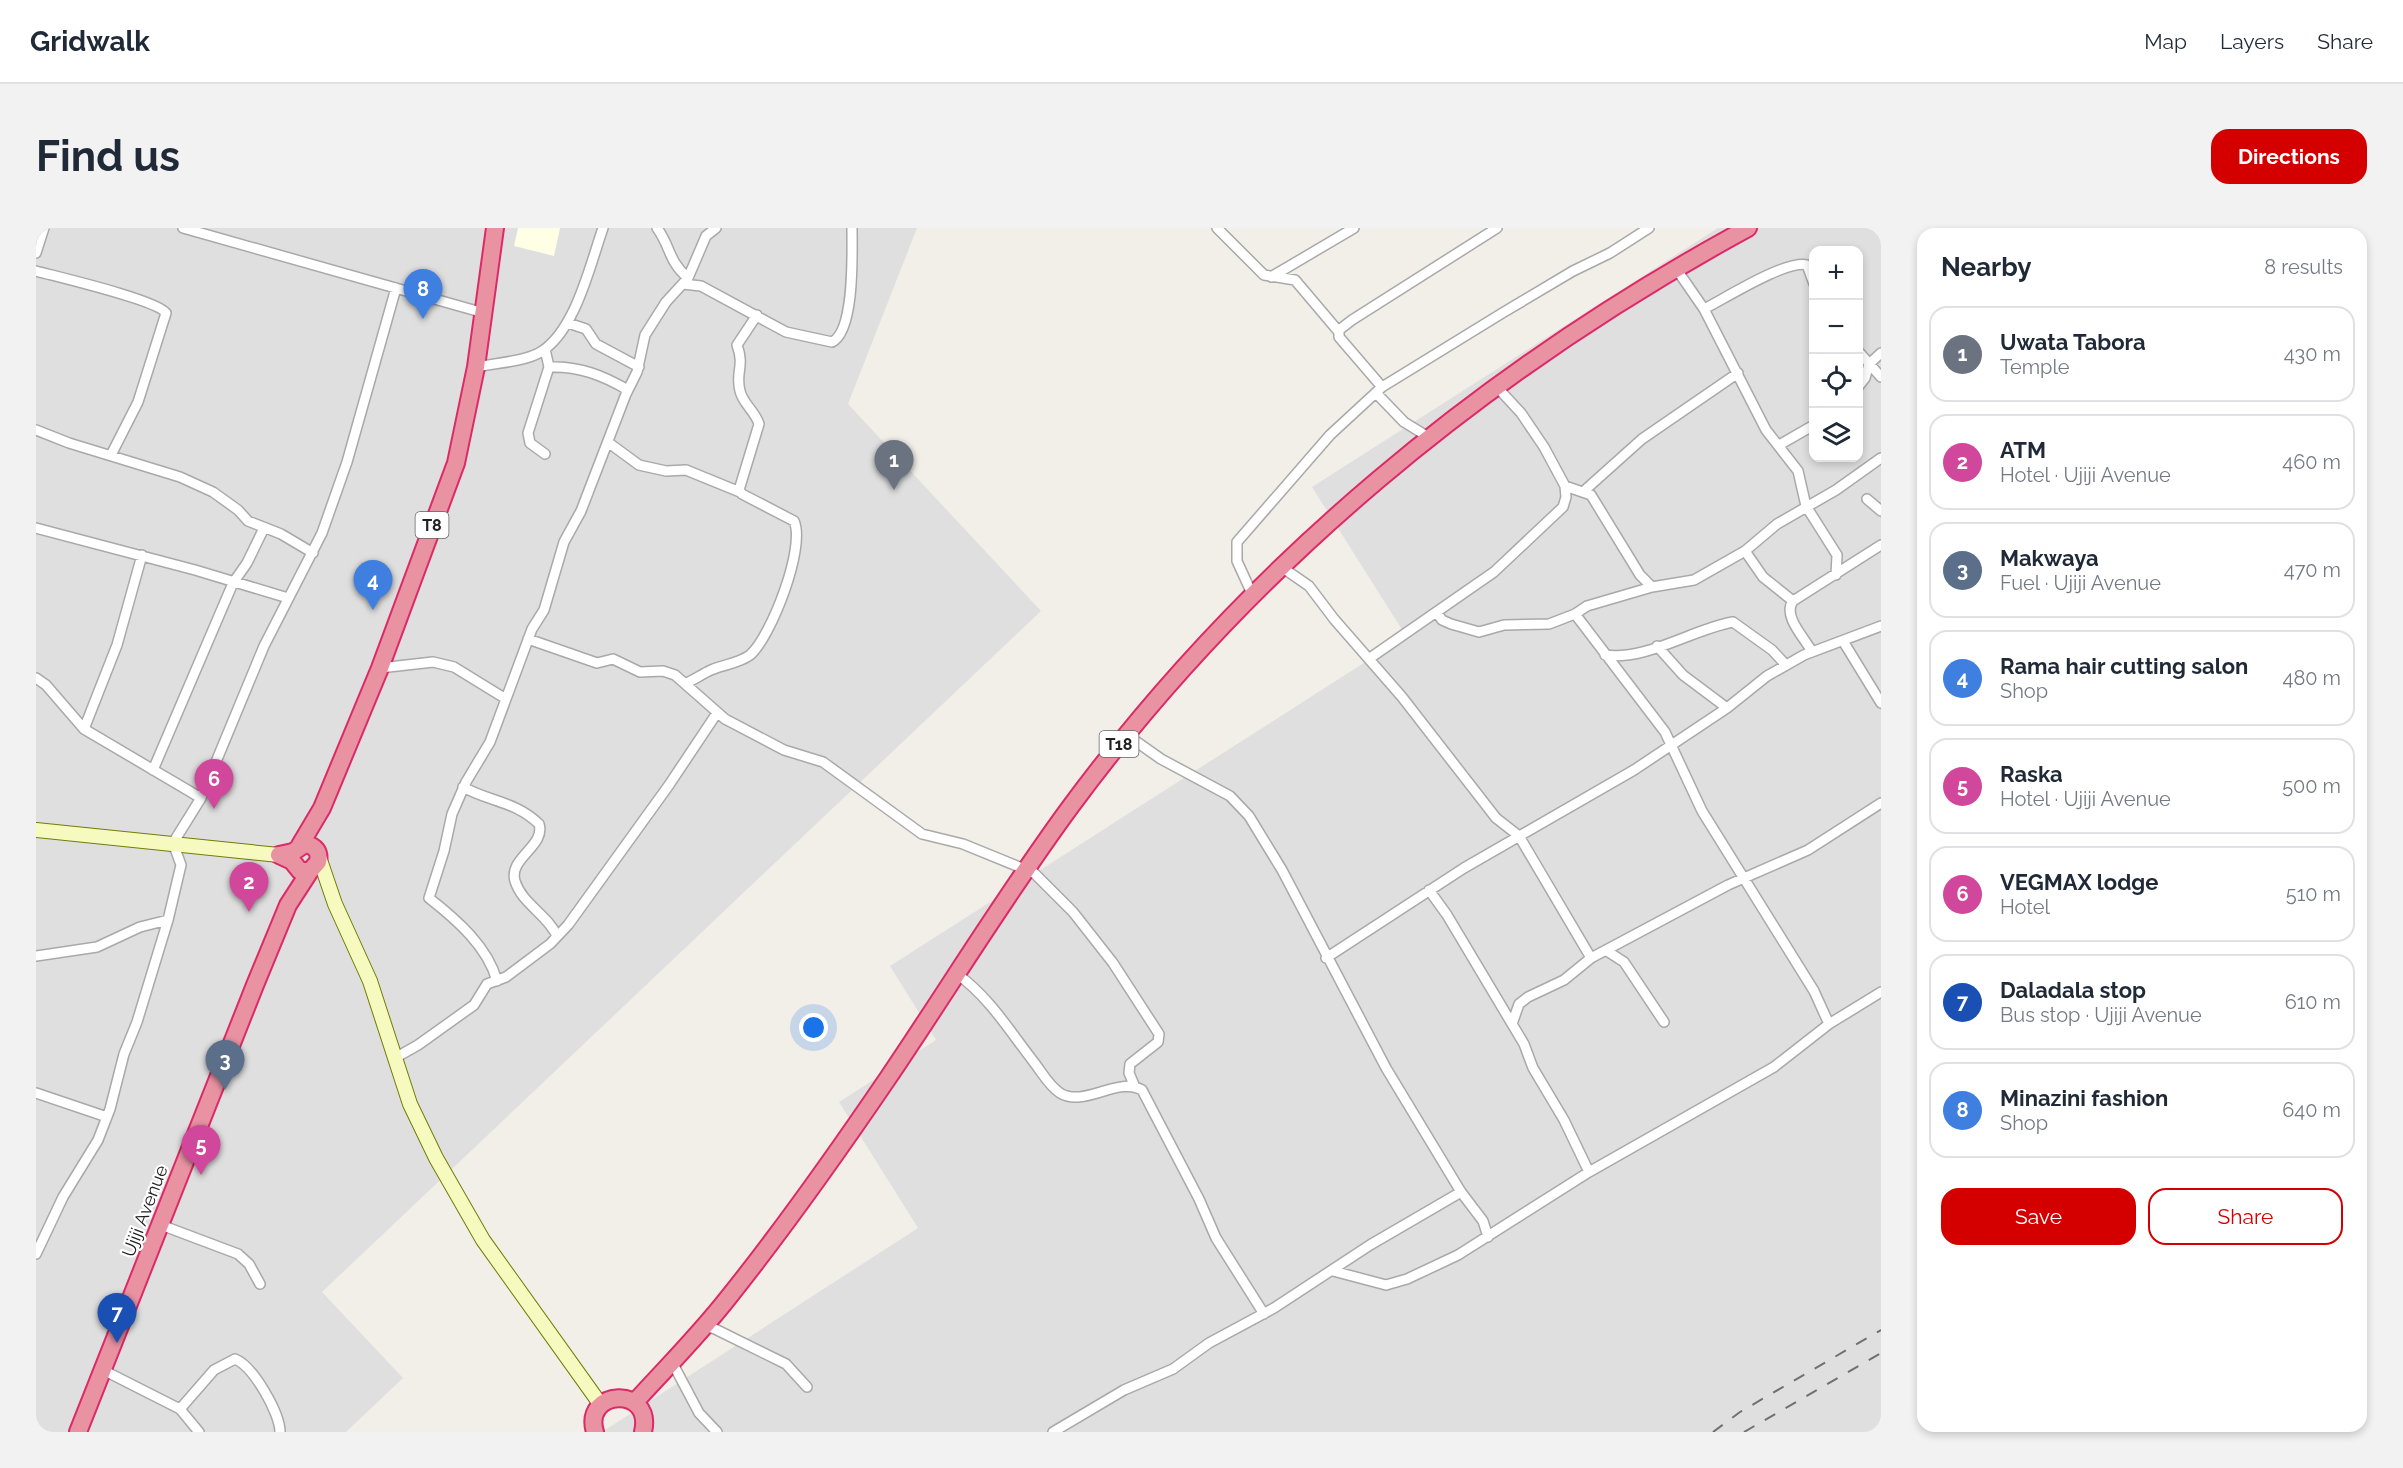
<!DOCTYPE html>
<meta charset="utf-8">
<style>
body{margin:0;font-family:Raleway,sans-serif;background:#f2f2f3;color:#1f2937}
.controls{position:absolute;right:18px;top:18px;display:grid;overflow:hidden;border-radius:12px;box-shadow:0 3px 9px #0003}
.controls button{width:54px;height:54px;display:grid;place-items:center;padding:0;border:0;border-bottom:2px solid #e0e1e3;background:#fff;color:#1f2937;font:30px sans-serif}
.you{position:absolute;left:778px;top:800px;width:21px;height:21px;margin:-15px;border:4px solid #fff;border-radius:50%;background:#1a73e8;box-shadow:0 0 0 9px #1a73e833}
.badge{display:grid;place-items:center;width:39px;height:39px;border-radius:50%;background:#d40000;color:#fff;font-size:20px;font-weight:700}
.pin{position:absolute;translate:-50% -50px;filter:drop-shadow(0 2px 3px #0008)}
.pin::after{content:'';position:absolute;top:32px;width:21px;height:18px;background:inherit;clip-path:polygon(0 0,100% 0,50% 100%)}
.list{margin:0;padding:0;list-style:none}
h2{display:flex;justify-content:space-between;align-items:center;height:78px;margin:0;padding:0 24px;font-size:26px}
h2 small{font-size:20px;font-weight:400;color:#747a83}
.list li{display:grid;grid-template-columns:39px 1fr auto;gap:18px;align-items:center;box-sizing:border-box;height:96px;margin:0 12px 12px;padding:0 12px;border:2px solid #e0e1e3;border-radius:18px}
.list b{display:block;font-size:22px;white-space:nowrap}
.list p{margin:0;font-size:20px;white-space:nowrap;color:#747a83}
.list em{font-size:20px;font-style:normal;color:#747a83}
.actions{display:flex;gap:12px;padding:18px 24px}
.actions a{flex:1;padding:14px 0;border:2px solid #d40000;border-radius:18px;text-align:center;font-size:21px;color:#d40000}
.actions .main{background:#d40000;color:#fff}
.icon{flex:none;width:33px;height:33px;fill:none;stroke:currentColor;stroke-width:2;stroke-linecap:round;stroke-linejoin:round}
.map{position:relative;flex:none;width:1845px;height:1204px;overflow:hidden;border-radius:18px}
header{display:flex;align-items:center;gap:36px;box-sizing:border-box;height:84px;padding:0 30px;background:#fff;border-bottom:2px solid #e0e1e3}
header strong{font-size:28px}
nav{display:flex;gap:33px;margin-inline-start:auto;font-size:21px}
.intro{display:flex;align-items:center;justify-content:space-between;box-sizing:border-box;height:144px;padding:0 36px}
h1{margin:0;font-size:42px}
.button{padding:15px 27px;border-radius:18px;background:#d40000;color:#fff;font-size:21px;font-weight:700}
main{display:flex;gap:36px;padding:0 36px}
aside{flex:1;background:#fff;border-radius:18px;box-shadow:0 3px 9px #0003}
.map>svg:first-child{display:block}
</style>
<header>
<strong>Gridwalk</strong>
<nav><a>Map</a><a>Layers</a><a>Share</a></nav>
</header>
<div class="intro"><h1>Find us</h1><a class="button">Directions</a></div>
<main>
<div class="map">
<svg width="1845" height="1204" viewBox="0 0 1845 1204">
<rect width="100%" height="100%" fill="#f2efe9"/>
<path fill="#e0dfdf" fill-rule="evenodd" d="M0 0H881L812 176 1005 383 286 1064 367 1150 310 1204H0Z
M1682 0H1845V1204H566L882 1000 803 874 900 812 854 738 1370 408 1276 259ZM1778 22H1822V230H1778Z"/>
<path fill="#ffffe5" d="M482 0H524L518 28 478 18Z"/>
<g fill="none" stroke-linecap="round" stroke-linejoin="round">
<g stroke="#a9a9a9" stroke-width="12">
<path id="street" d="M147 0 448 85
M621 0C635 19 632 33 652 50
M1181 0 1228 47 1259 52 1303 104
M0 25 8 0
M1639 39 1668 81 1730 202 1762 243 1770 278 1801 327 1800 347
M0 43C22 49 121 72 130 85L102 174 75 227
M1235 49 1318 0
M647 56 665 58 750 104 796 114C819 103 816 24 816 0
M1668 81C1688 71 1751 31 1771 37L1778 56
M532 95 550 101 560 116 603 139
M509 121 513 139 492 205 494 215 509 226
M1822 123 1845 149
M440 139C459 135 486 134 503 125 539 105 554 37 567 0
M513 139C543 138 566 147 592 162
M1346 159 1303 109V102L1316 92 1461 0
M1822 159 1829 150 1833 136 1845 125
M1340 165 1368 194 1394 210
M0 202 33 215 144 249 177 264 202 282 212 293 245 306 277 325
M573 215 603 237 630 243 650 242 704 264
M1743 217 1778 197
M1529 258 1555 267 1604 347 1616 359
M1548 263 1606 211 1702 145
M1831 271 1845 283
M0 300 159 342 252 370
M1709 323 1727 349 1757 373
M1247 340 1273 358 1298 391 1366 469 1460 590 1483 608 1555 730
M1217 368 1201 333V314L1294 207 1346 159 1468 84 1537 43 1574 25 1613 0
M1401 385 1406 392 1415 396 1443 404 1468 397 1513 396 1539 386 1551 378 1616 359 1658 352 1709 323 1741 296 1800 262 1845 230
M1539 386 1629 504 1666 583 1778 763 1793 796
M492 411 561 435 577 431 604 444 627 443 639 447 689 491 748 522 787 534 886 606 927 616 998 645 1037 684 1077 735 1123 806 1122 814 1094 836 1093 845 1099 859
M1807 413 1845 475
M1621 418 1647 447 1691 480
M1776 424C1769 410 1746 388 1757 373L1845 317
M1569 427C1610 433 1657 401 1697 394L1736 422 1750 437
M1334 430 1458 344 1527 279 1530 269 1529 258 1508 219 1485 185 1460 158
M344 440 397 434 418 439 470 471
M0 450 10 457 48 501 165 570
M650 455C658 452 666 446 675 442 686 437 704 435 714 427 735 409 770 319 758 293L706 266 703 262 723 196C719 183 707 176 704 163 699 144 709 139 701 117L721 87
M48 501 81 417 106 327
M1091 507 1125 531 1194 568 1213 588 1246 642 1350 840 1425 964 1447 993 1452 1009
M117 542 197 355 211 335 228 300
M427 559C454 574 479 573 503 596 510 618 472 630 479 653 486 676 512 687 521 708
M1393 662 1411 687 1488 816 1497 840 1528 892 1553 944
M1571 723 1588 734 1628 794
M0 728 61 719 104 699 132 692
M1290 730 1428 640 1598 542 1691 480 1731 448 1768 427 1845 398
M921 746C953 769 973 802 997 833 1005 843 1013 858 1024 865 1048 880 1082 848 1106 862L1163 971 1180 1010 1228 1086
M461 753C452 719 421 692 393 670L408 623 416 586 430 554 454 514 496 401 508 382 528 314 545 283 590 166 601 144 609 107 630 74 652 50 670 8 680 0
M1476 796 1483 776 1492 769 1528 752 1555 730 1692 657 1772 622 1845 575
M359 830 382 817 438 777 451 756 470 749 514 716 532 697 633 557 681 485
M0 865 71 889
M125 997 202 1026 213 1036 224 1056
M0 1026 27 969 62 912 74 881 88 826 101 794 132 692 145 637 137 615 165 570 228 418 286 305 311 234 360 60
M1297 1043 1350 1057 1371 1051 1422 1027 1553 944 1738 839 1793 796 1845 764
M667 1098 679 1101 750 1136 771 1159
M636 1134 663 1185 681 1204
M67 1142 144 1181 163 1204
M144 1181 178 1142 199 1131C217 1138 244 1185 244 1204
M1017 1204 1088 1162 1137 1141 1173 1115 1238 1080 1334 1017 1425 964"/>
</g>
<g stroke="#707d05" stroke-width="16">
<path id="secondary" d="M0 602 243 627
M283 629 299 676 334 753 374 876 400 930 447 1012 565 1177"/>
</g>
<g stroke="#dc2a67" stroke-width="20">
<path id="highway" d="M269 616C280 618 284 624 282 634L274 643H264L256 633 243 627 257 624Z
M264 617 286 580 344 440 420 235 440 139 459 0
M599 1174C630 1140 663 1107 692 1070 748 1000 801 925 852 850 913 760 970 666 1035 578 1213 337 1450 142 1712 0
M42 1204 219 757 252 677 274 643
M559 1204C546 1161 618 1157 607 1204"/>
</g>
<use href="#street" stroke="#fff" stroke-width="9"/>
<use href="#secondary" stroke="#f7fabf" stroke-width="14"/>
<use href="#highway" stroke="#e892a2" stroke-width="16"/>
<path stroke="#707070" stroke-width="2" stroke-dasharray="12 12" stroke-linecap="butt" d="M1677 1204 1704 1184 1845 1102
M1708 1204 1845 1125"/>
</g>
<g text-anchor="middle" stroke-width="4.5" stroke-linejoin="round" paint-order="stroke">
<g fill="#fff" stroke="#646464" stroke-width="1.5">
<rect x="379.5" y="284" width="33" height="26" rx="4.5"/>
<rect x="1063.5" y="503" width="39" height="26" rx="4.5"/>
</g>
<g font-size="16" font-weight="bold" fill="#222">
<text x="396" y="303">T8</text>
<text x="1083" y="522">T18</text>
</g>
<g font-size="18" fill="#222" stroke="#fff">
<text transform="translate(109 983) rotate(-69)" y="6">Ujiji Avenue</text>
</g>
</g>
</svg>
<div class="controls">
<button>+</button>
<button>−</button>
<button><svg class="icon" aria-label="locate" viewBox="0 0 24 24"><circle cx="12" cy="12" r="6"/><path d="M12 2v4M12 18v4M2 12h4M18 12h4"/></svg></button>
<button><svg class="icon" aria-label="layers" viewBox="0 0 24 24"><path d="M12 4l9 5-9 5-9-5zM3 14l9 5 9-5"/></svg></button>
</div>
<div class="you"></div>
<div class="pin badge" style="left:858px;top:262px;background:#6b7280">1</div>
<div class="pin badge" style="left:213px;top:684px;background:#d1479c">2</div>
<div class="pin badge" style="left:189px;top:862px;background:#5c6f8a">3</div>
<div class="pin badge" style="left:337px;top:382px;background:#3f7fe0">4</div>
<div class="pin badge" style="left:165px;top:947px;background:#d1479c">5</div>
<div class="pin badge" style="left:178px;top:581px;background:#d1479c">6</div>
<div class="pin badge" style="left:81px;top:1115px;background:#1a4fb4">7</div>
<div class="pin badge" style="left:387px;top:91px;background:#3f7fe0">8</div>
</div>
<aside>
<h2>Nearby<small>8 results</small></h2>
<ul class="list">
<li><span class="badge" style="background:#6b7280">1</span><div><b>Uwata Tabora</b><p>Temple</p></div><em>430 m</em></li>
<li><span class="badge" style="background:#d1479c">2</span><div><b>ATM</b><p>Hotel · Ujiji Avenue</p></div><em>460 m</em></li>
<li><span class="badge" style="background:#5c6f8a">3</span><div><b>Makwaya</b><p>Fuel · Ujiji Avenue</p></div><em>470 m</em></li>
<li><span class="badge" style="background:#3f7fe0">4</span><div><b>Rama hair cutting salon</b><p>Shop</p></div><em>480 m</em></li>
<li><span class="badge" style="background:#d1479c">5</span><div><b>Raska</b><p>Hotel · Ujiji Avenue</p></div><em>500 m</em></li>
<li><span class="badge" style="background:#d1479c">6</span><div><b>VEGMAX lodge</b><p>Hotel</p></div><em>510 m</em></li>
<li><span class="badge" style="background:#1a4fb4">7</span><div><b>Daladala stop</b><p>Bus stop · Ujiji Avenue</p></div><em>610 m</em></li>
<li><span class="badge" style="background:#3f7fe0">8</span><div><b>Minazini fashion</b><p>Shop</p></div><em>640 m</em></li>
</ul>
<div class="actions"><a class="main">Save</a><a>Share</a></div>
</aside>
</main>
